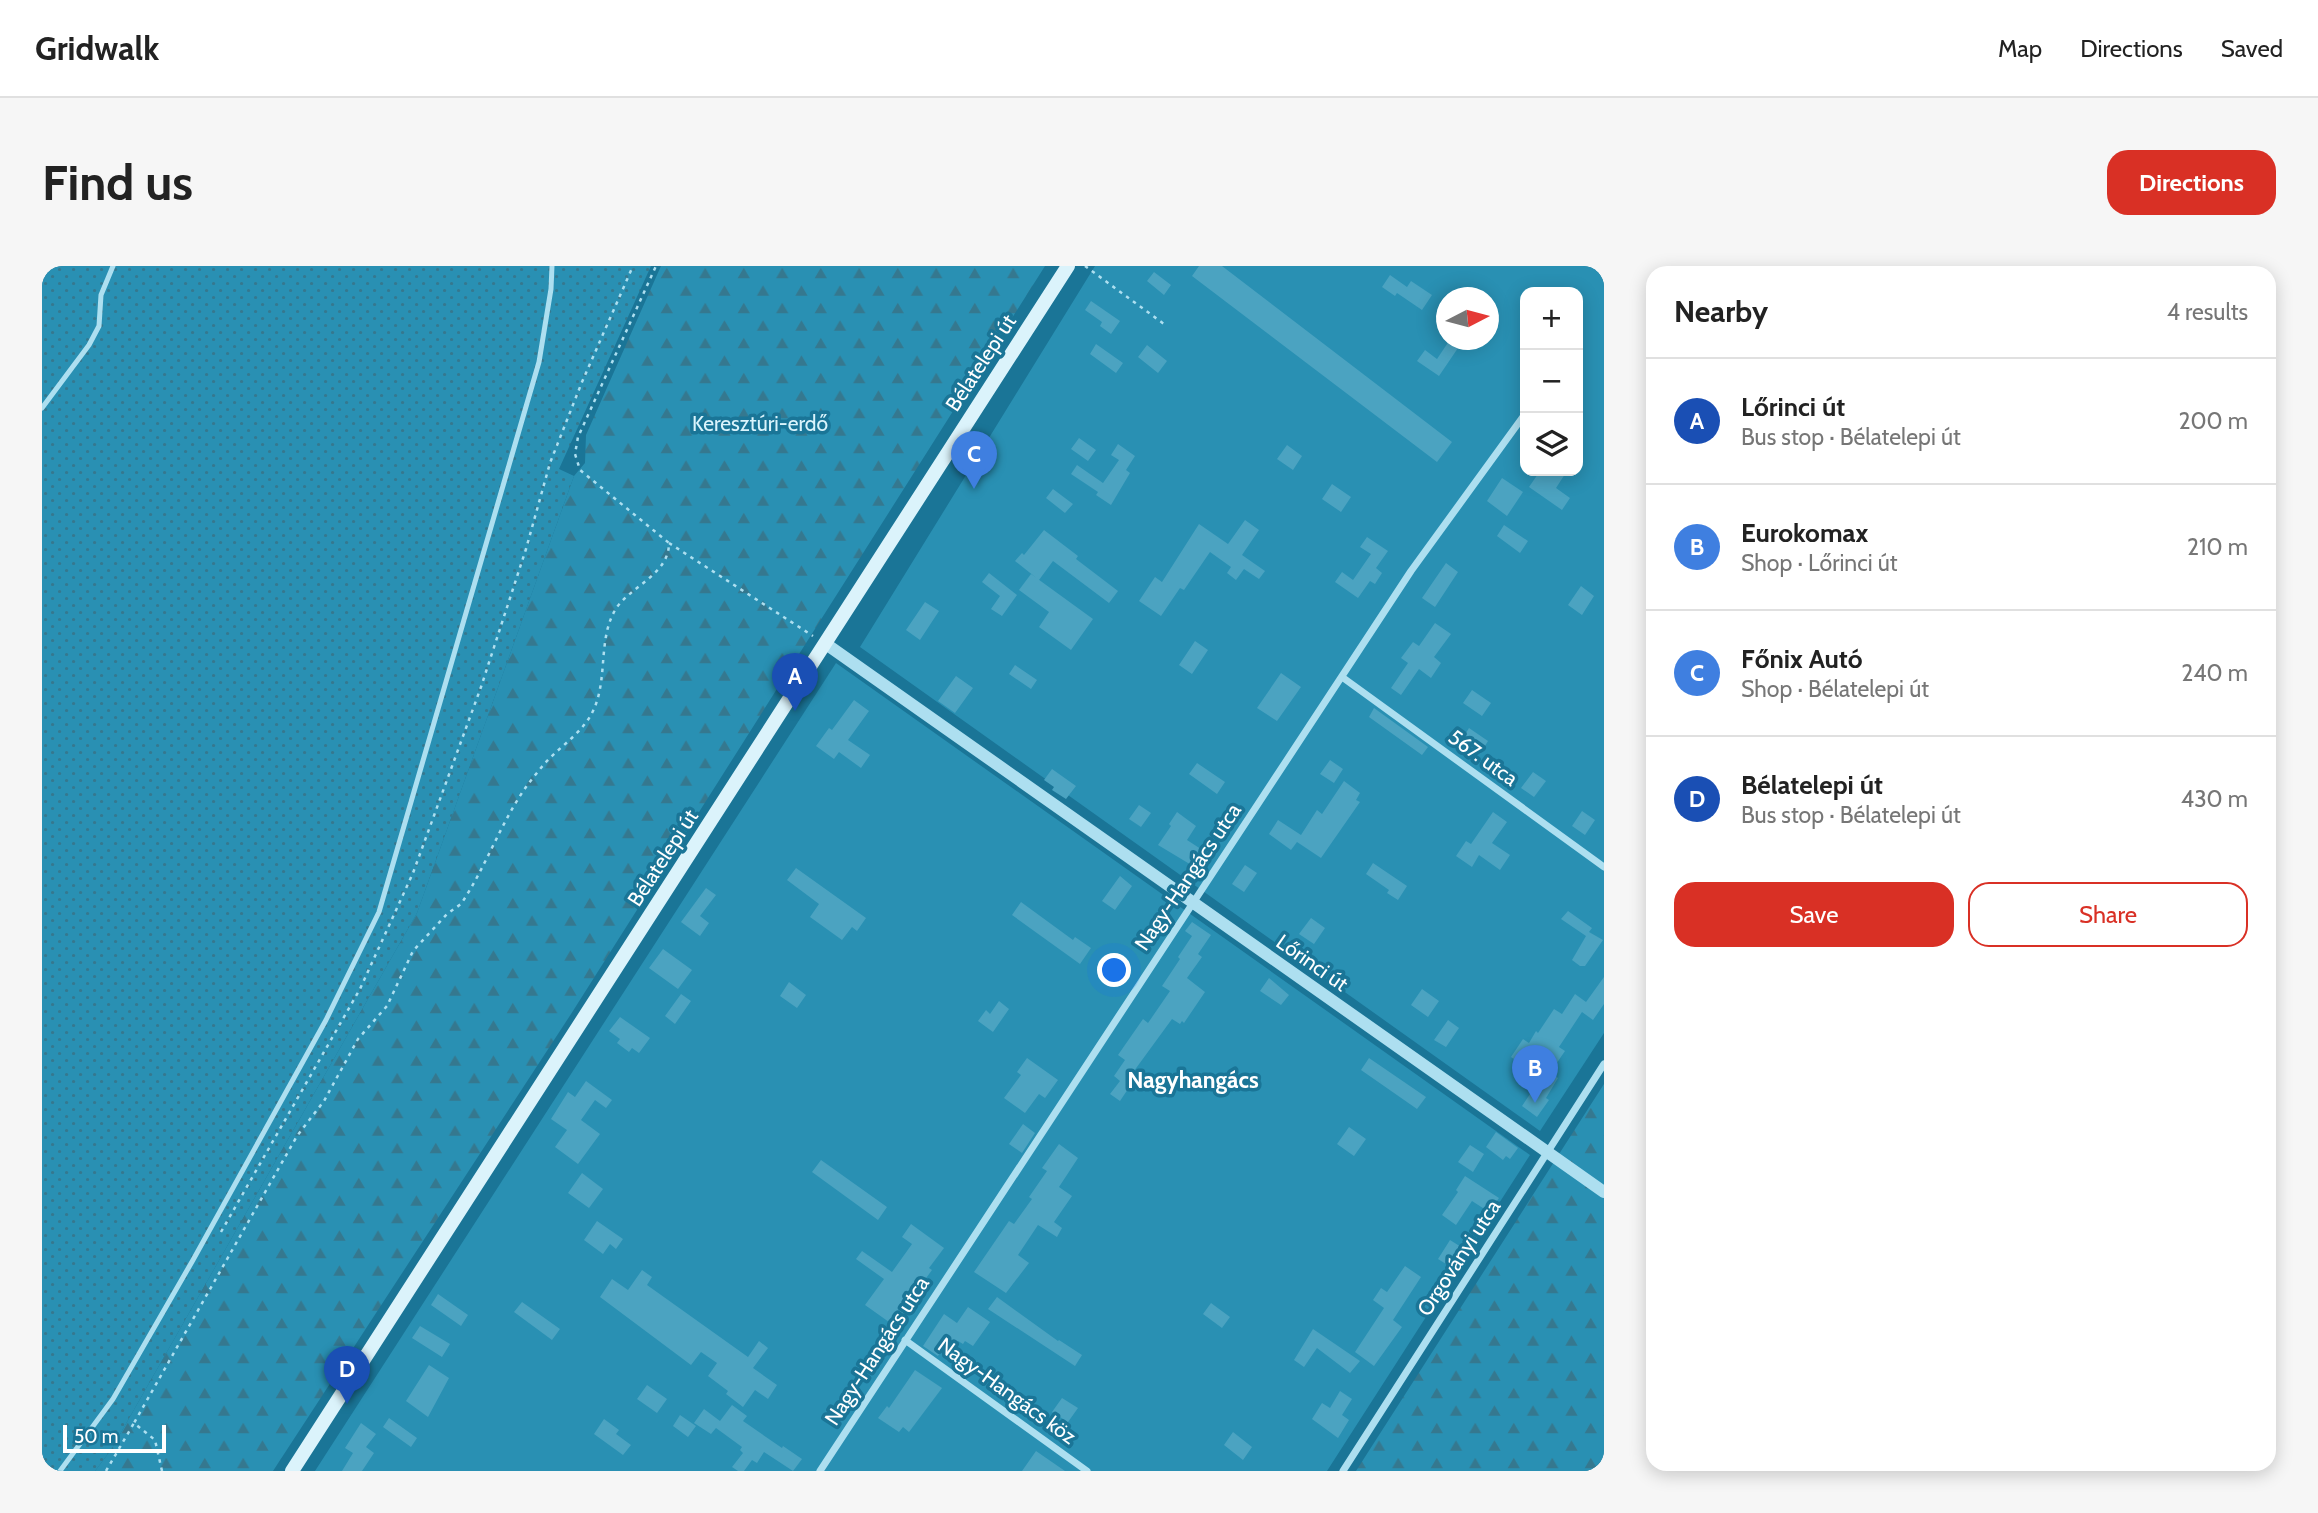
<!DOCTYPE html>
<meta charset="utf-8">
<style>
body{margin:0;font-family:Cabin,sans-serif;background:#f6f6f6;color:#222}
.controls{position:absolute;right:21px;top:21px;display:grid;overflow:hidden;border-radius:14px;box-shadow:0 4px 18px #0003}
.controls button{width:63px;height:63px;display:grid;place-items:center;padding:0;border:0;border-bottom:2px solid #e0e0e0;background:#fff;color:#222;font:35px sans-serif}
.compass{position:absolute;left:1394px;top:21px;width:63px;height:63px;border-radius:50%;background:#fff;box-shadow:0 4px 18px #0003;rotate:84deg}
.scale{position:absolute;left:21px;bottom:18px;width:103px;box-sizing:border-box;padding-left:7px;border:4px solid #fff;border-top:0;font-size:19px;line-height:24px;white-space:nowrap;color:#fff;-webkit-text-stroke:5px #1a7597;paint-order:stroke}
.you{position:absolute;left:1073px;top:705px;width:24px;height:24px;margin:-18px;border:5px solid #fff;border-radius:50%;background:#1a73e8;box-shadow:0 0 0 10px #1a73e833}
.badge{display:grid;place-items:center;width:46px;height:46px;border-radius:50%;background:#d93025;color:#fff;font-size:23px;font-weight:700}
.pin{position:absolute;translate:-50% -58px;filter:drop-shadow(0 2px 4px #0008)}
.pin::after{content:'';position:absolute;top:37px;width:24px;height:21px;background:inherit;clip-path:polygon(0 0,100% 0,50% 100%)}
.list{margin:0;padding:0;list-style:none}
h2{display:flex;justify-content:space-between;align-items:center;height:91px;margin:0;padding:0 28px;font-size:30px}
h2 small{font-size:23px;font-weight:400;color:#767676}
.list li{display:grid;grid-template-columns:46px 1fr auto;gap:21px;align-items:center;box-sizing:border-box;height:126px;padding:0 28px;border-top:2px solid #e0e0e0}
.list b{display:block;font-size:26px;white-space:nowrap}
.list p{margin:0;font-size:23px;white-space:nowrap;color:#767676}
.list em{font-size:23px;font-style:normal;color:#767676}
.actions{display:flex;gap:14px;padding:21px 28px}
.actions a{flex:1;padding:16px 0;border:2px solid #d93025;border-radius:21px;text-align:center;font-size:24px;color:#d93025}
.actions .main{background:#d93025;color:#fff}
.icon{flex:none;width:38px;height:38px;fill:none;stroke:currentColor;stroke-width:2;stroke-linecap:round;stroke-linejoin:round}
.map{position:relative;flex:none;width:1562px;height:1205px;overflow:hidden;border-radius:21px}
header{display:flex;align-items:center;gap:42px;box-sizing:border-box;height:98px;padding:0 35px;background:#fff;border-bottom:2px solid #e0e0e0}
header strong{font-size:33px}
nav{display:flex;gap:38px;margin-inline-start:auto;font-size:24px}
.intro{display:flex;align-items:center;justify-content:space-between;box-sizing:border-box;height:168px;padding:0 42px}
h1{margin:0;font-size:49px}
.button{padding:18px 32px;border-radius:21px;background:#d93025;color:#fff;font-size:24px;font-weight:700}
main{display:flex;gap:42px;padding:0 42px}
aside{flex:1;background:#fff;border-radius:21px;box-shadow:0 4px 18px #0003}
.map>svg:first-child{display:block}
</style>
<header>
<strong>Gridwalk</strong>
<nav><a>Map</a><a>Directions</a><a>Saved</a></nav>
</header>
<div class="intro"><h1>Find us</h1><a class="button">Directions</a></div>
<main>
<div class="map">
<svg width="1562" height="1205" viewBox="0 0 1562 1205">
<defs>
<pattern id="grass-dots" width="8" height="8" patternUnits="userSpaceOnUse" patternTransform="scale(1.75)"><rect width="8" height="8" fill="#2990b3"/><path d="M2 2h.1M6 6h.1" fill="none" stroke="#35788f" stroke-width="1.8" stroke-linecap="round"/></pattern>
<pattern id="forest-firs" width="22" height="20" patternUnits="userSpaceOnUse" patternTransform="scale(1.75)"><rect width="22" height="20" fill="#2990b3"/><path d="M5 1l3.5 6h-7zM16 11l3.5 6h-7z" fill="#35788f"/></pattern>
</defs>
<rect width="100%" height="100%" fill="#1a7597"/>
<path fill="url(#grass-dots)" d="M0 0H609L517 203 532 210 375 647 69 1184 53 1205H0Z"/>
<path fill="url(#forest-firs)" d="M619 0H1003L529 748 231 1205H53L69 1184 375 647 532 210 543 197 544 169Z
M1562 818V1205H1314Z"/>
<path fill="#2990b3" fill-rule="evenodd" d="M1053 0H1562V767L1498 865 818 381ZM1483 26H1536V205H1483ZM1405 32H1447V74H1405Z
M794 397 1488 889 1285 1205H273Z"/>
<path fill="#4ba3c1" d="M1157 0H1180L1410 176 1395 196 1150 10Z
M1112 6 1129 19 1122 29 1105 15Z
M1348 9 1365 21 1369 15 1390 29 1380 44 1355 27 1353 30 1340 21Z
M1049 35 1078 55 1069 68 1058 60 1060 56 1043 44Z
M1407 75 1416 82 1397 110 1375 95 1383 84 1395 93Z
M1054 78 1081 97 1074 107 1048 88Z
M1105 79 1125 95 1116 107 1096 91Z
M1037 172 1054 184 1046 195 1029 183Z
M1076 178 1093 190 1084 204 1088 207 1069 239 1054 229 1056 226 1029 208 1035 199 1061 217 1077 194 1069 189Z
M1245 179 1260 190 1251 204 1235 193Z
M1498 205H1525L1514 222 1528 232 1520 244 1487 221Z
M1460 212 1481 226 1465 250 1445 235Z
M1290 218 1309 231 1299 246 1280 233Z
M1011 223 1031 238 1023 247 1004 232Z
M1203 254 1217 264 1200 289 1223 305 1217 313 1202 303 1194 314 1185 307 1189 301 1168 286 1142 324 1138 322 1119 350 1097 335 1113 311 1120 316 1157 258 1186 278Z
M1462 259 1486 275 1478 287 1455 270Z
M1002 264 1036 290 1034 293 1076 325 1067 337 1011 295 997 314 973 295 980 287 982 289Z
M1325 271 1346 285 1334 302 1340 307 1333 318 1328 315 1316 332 1293 316 1300 306 1311 314 1329 288 1318 281Z
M1404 297 1416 306 1393 341 1380 332Z
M947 307 975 329 960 350 949 343 958 330 940 316Z
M989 308 1051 353 1029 384 997 361 1007 346 977 324Z
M1539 320 1552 330 1540 349 1526 339Z
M883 336 897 345 878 374 864 364Z
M1393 357 1409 368 1392 391 1399 397 1389 412 1377 403 1359 429 1349 422 1366 397 1359 392 1371 376 1377 380Z
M1153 375 1166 384 1150 408 1137 399Z
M973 399 995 414 989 423 967 408Z
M1239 407 1259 421 1235 455 1215 442Z
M914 410 931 422 913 447 896 435Z
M1430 424 1449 437 1440 450 1421 437Z
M812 434 827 445 806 474 828 489 819 502 797 486 792 493 774 480 787 462 790 464Z
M1332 442 1386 481 1380 489 1327 451Z
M1427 462 1446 475 1438 488 1419 475Z
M1288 494 1301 503 1292 517 1278 508Z
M1155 497 1183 516 1175 528 1147 508Z
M1010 503 1034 520 1024 533 1010 524 1012 521 1002 514Z
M1491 506 1504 515 1492 531 1479 522Z
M1302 515 1318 527 1314 534 1318 536 1279 592 1255 576 1249 584 1227 568 1236 554 1259 569 1275 544 1280 548Z
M1097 539 1109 547 1099 561 1087 553Z
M1540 545 1553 554 1543 569 1530 560Z
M1135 546 1154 560 1145 574 1162 585 1151 600 1116 579 1129 560 1127 558Z
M1451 546 1465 556 1450 577 1468 589 1458 604 1437 589 1430 601 1414 590 1424 575 1429 578Z
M1331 597 1365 620 1356 634 1345 627 1347 624 1324 608Z
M1203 599 1215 607 1202 626 1190 618Z
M754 602 824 652 815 665 810 661 800 674 768 651 777 638 745 614Z
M1078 610 1090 620 1073 644 1060 635Z
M664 622 674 629 658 650 667 657 658 670 639 656Z
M979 636 1031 674 1033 671 1049 682 1038 698 970 649Z
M1526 645 1550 662 1547 666 1561 674 1543 700H1538L1530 694 1544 670 1519 653Z
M1269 652 1283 662 1272 678 1257 668Z
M1150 656 1169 669 1156 688 1160 691 1145 712 1163 726 1142 757 1140 755 1138 758 1130 753 1092 805 1096 808 1078 835 1068 828 1078 815 1072 810 1083 794 1076 789 1101 753 1106 757 1128 725 1120 720 1138 693 1136 691 1150 670 1143 665Z
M621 683 650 704 636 723 607 702Z
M1562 711V738L1551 754 1540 746 1517 781 1523 785 1508 807 1516 812 1504 832 1507 834 1495 851 1480 840 1496 816 1483 808 1486 803 1469 791 1481 773 1487 777 1494 765 1496 767 1512 743 1520 748 1533 728 1544 736Z
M1227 712 1247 729 1239 739 1218 725Z
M747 716 764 729 755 742 738 730Z
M1380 723 1397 735 1386 751 1369 739Z
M639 728 649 735 633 758 623 750Z
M957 735 967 743 951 766 936 755 944 744 948 748Z
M578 751 608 772 597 787 590 782 587 786 575 777 578 773 567 765Z
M1406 754 1417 762 1404 781 1392 774Z
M985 792 1016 814 1003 832 997 828 983 847 962 832 979 809 975 806Z
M1327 792 1384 831 1375 843 1319 804Z
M544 815 570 834 564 842 553 834 539 854 558 868 536 898 513 881 525 864 509 853 526 826 533 831Z
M981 858 993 867 980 887 967 878Z
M1307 861 1324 873 1312 890 1295 878Z
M1454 866 1476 882 1468 893 1464 890 1461 894 1444 881Z
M1017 878 1036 892 1017 921 1030 930 1012 956 1020 962 1015 971 996 959 976 989 987 997 964 1027 932 1006 967 955 972 958 990 933 987 931 1005 905 1000 902Z
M1428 879 1442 888 1431 906 1416 896Z
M779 894 845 941 836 954 770 906Z
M540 907 561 923 547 942 526 927Z
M1423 910 1457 932 1447 946 1430 935 1414 959 1400 949 1416 926 1414 924Z
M555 955 581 973 574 983 568 978 561 988 542 974Z
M869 958 902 982 887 1002 890 1004 863 1041 866 1044 854 1061 823 1039 842 1013 814 993 820 985 850 1006 870 978 860 971Z
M1408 974 1424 984 1412 1003 1396 993Z
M1363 1000 1379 1011 1351 1054 1360 1061 1332 1100 1313 1086 1342 1042 1331 1034 1339 1022 1345 1026Z
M600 1004 610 1011 605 1019 706 1091 717 1075 726 1082 711 1102 735 1119 726 1133 713 1124 701 1141 684 1128 686 1125 666 1110 675 1097 659 1086 649 1099 558 1031 570 1013 586 1024Z
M396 1028 426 1049 419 1060 389 1039Z
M955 1031 1016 1075 1017 1074 1040 1089 1033 1100 946 1043Z
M480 1036 518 1063 510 1074 472 1046Z
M1169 1037 1188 1051 1180 1062 1161 1048Z
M926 1041 948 1056 931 1080 923 1075 921 1078 916 1075 907 1088 900 1083 896 1090 881 1080 902 1048 915 1057Z
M378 1060 408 1078 400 1091 370 1072Z
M1271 1063 1318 1095 1308 1107 1275 1082 1262 1101 1252 1094Z
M387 1099 407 1112 386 1151 364 1135Z
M873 1104 900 1122 867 1166 861 1161 857 1166 836 1152 845 1140 847 1142Z
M605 1119 625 1133 615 1147 595 1133Z
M1298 1125 1310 1133 1300 1149 1307 1154 1296 1172 1270 1153 1280 1137 1288 1142Z
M1020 1132 1036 1142 1026 1156 1010 1146Z
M690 1139 705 1150 701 1155 740 1182 741 1180 760 1193 751 1205 722 1186 715 1197 710 1194 702 1205H696L690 1201 701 1187 698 1184 700 1181 674 1162 669 1168 652 1157 662 1143 678 1155Z
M638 1149 654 1160 646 1171 631 1160Z
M347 1152 375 1172 369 1181 341 1161Z
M562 1153 577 1164 574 1168 589 1179 581 1189 552 1168Z
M319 1157 334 1168 324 1181 332 1187 320 1205H300L311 1187 303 1182Z
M1191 1166 1210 1181 1201 1194 1182 1179Z
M994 1185 1023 1205H980Z"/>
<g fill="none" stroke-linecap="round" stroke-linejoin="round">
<path stroke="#addff0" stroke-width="2.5" stroke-dasharray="3.5 5" stroke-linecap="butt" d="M1043 0 1122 58
M627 277 771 370
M179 966 318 723 371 607 439 421 484 283 508 197 540 116 591 0
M64 1205 92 1157
M120 1205 113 1174 92 1157 255 870 282 835 316 773 345 740 371 685 405 648 419 638C444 601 458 558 484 521 490 513 497 504 504 496 520 479 541 466 551 445 566 414 556 376 572 346 585 321 627 310 627 277L538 204 533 188 536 171 614 0"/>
<path stroke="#addff0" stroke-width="5" d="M0 142 47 79 57 60 59 29 71 0
M18 1205 71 1133 151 994 284 754 337 646 497 96 509 23 510 0"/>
<path stroke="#addff0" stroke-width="7" d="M1300 411 1562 601
M863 1074 1045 1205
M778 1205 1369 305 1483 148
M1301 1205 1562 798"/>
<path stroke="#addff0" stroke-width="12" d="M784 378 1562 926"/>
<path stroke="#dbf3fb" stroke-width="14" d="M250 1205 1026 0"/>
</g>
<g text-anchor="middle" stroke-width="7" stroke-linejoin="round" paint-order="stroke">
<g font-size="21" fill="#fff" stroke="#1a7597">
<text transform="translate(939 97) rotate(-57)" y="7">Bélatelepi út</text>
<text transform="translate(1441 492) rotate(36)" y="7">567. utca</text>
<text transform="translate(621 592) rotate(-57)" y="7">Bélatelepi út</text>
<text transform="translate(1146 611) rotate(-56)" y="7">Nagy-Hangács utca</text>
<text transform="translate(1270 697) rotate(35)" y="7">Lőrinci út</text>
<text transform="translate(1417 992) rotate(-57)" y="7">Orgoványi utca</text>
<text transform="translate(835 1085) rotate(-57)" y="7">Nagy-Hangács utca</text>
<text transform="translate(965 1125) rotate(36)" y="7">Nagy-Hangács köz</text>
</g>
<g font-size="21" fill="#daf4fc" stroke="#1a7597">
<text x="718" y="165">Keresztúri-erdő</text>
</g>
<g font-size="23" font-weight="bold" fill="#fff" stroke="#1a7597">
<text x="1151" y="822">Nagyhangács</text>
</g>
</g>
</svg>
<div class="controls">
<button>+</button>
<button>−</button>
<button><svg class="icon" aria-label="layers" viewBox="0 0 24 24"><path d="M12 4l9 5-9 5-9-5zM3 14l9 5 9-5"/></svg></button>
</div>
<svg class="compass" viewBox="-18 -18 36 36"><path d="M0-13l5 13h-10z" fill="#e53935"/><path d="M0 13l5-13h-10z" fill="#767676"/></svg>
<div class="scale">50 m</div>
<div class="you"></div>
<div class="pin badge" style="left:753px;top:445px;background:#1a4fb4">A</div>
<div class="pin badge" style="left:1493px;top:837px;background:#3f7fe0">B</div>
<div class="pin badge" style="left:932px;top:223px;background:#3f7fe0">C</div>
<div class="pin badge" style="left:305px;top:1138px;background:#1a4fb4">D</div>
</div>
<aside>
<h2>Nearby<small>4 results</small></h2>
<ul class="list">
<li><span class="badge" style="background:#1a4fb4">A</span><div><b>Lőrinci út</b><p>Bus stop · Bélatelepi út</p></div><em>200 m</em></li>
<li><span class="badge" style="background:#3f7fe0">B</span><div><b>Eurokomax</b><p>Shop · Lőrinci út</p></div><em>210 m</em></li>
<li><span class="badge" style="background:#3f7fe0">C</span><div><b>Főnix Autó</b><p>Shop · Bélatelepi út</p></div><em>240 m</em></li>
<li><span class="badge" style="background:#1a4fb4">D</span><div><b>Bélatelepi út</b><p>Bus stop · Bélatelepi út</p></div><em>430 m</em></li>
</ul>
<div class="actions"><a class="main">Save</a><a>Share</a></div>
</aside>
</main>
